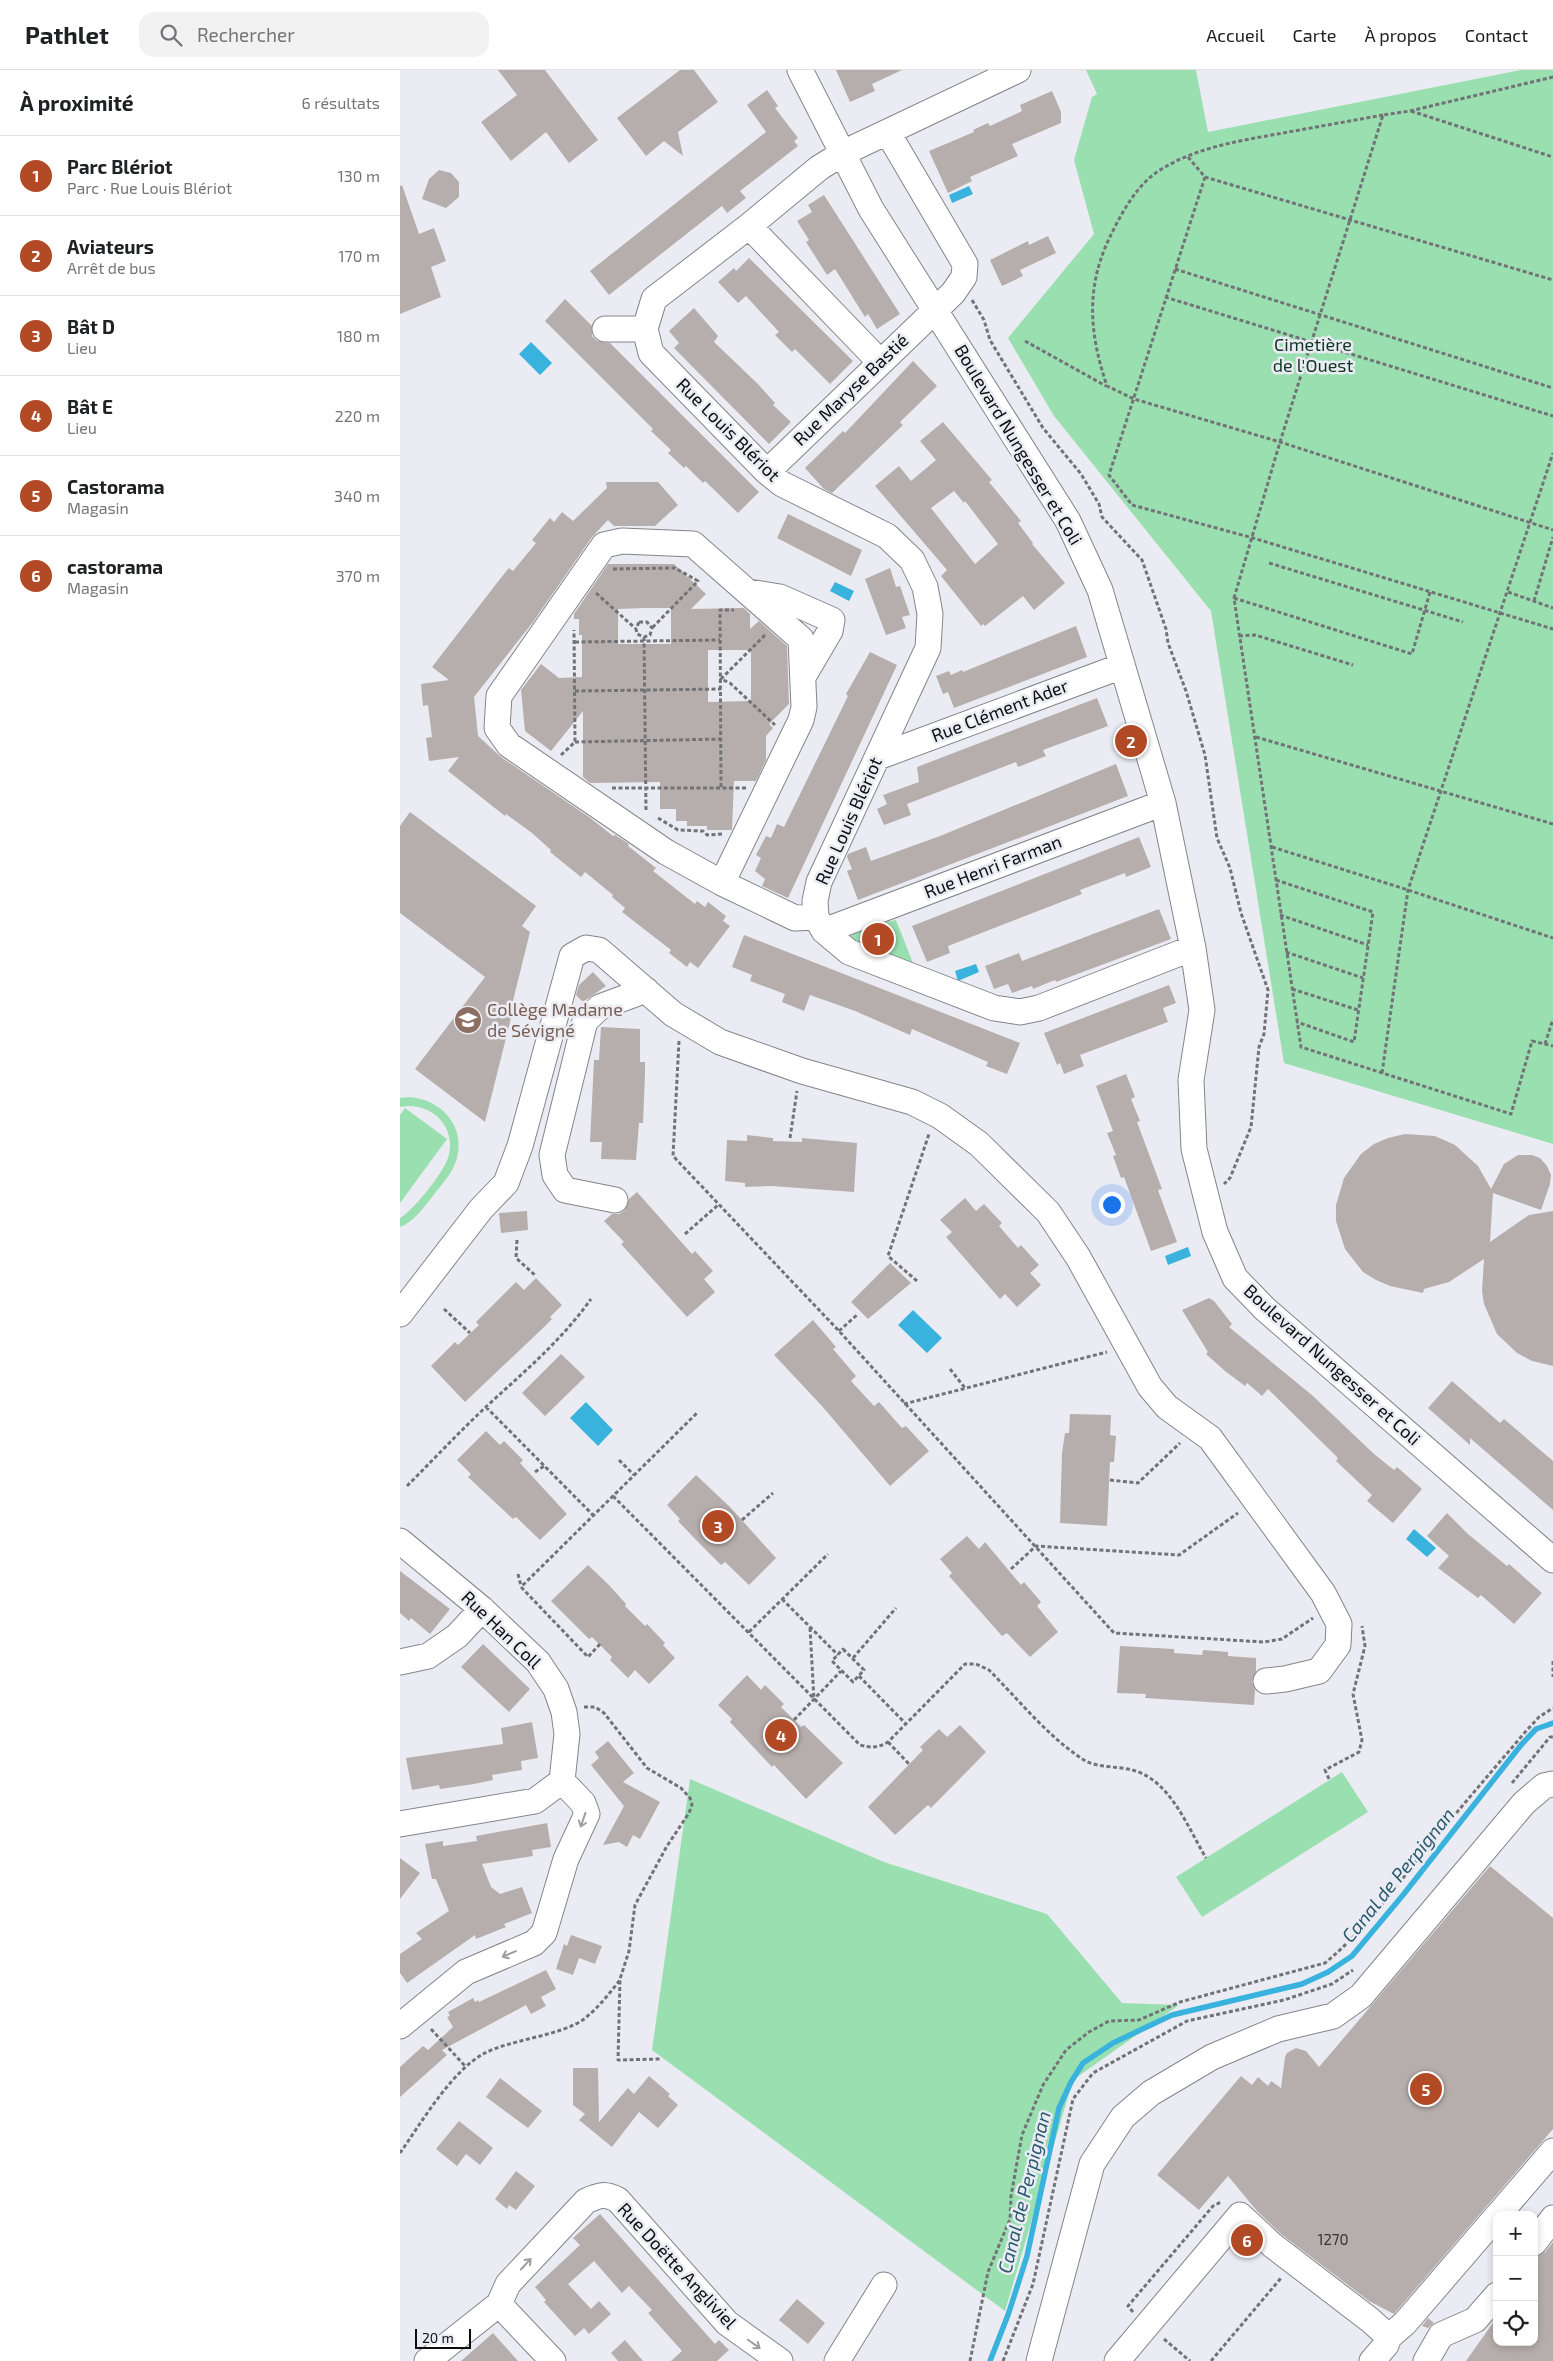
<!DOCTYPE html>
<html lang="fr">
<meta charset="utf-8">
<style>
body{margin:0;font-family:"Exo 2",sans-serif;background:#f2f2f2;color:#202124}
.controls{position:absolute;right:15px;bottom:15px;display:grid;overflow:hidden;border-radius:10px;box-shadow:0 2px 8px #0003}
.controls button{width:45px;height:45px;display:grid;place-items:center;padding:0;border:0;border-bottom:1px solid #e0e0e0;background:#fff;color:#202124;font:25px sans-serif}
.scale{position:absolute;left:15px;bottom:12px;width:56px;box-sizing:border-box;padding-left:5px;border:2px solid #0d0d0f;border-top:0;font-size:14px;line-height:18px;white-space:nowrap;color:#0d0d0f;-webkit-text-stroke:4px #ebecf3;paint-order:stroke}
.you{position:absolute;left:711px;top:1134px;width:18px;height:18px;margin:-12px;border:4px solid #fff;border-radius:50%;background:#1a73e8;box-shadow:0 0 0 8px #1a73e833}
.badge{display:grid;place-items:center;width:32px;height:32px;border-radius:50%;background:#b24a26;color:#fff;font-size:16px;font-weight:700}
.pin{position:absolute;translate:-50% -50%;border:2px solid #fff;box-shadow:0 1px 5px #0006}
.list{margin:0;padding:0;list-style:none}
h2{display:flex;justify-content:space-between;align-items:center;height:65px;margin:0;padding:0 20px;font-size:21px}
h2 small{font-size:16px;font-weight:400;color:#757577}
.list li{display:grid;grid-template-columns:32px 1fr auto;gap:15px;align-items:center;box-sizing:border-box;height:80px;padding:0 20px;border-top:1px solid #e0e0e0}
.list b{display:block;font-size:19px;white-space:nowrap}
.list p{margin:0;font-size:16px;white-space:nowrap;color:#757577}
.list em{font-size:16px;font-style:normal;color:#757577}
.icon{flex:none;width:28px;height:28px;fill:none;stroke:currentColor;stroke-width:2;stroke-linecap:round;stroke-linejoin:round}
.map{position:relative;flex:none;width:1153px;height:2291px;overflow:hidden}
header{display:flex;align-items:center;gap:30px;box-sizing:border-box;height:70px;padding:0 25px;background:#fff;border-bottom:1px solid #e0e0e0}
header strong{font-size:24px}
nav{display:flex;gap:28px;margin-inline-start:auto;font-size:18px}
.search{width:350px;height:45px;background:#f2f2f2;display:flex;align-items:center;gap:12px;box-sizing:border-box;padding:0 18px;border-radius:15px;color:#757577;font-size:19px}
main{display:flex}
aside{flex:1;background:#fff}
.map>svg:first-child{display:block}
</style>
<header>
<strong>Pathlet</strong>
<div class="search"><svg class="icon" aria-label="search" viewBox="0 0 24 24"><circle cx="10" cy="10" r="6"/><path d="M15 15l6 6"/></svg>Rechercher</div>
<nav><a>Accueil</a><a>Carte</a><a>À propos</a><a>Contact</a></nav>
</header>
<main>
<aside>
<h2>À proximité<small>6 résultats</small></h2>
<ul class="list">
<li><span class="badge">1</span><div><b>Parc Blériot</b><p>Parc · Rue Louis Blériot</p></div><em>130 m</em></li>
<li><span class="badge">2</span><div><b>Aviateurs</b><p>Arrêt de bus</p></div><em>170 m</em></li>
<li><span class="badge">3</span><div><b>Bât D</b><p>Lieu</p></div><em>180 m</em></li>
<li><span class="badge">4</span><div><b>Bât E</b><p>Lieu</p></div><em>220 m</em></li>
<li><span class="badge">5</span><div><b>Castorama</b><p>Magasin</p></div><em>340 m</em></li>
<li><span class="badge">6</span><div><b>castorama</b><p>Magasin</p></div><em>370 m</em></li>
</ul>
</aside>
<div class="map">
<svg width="1153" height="2291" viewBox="0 0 1153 2291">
<rect width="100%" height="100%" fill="#ebecf3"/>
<path fill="#9adfb0" d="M686 0H796L808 62 1121 0H1153V1074L884 993 811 541 654 346 608 268 694 164 674 90 692 27 697 24Z
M496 850 515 898 453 878 451 860Z
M10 1027C42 1030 67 1057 56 1091 52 1104 41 1115 33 1126 23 1138 15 1151 0 1157V1148C14 1140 43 1103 48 1088 58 1056 30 1031 0 1037V1028Z
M5 1038 47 1069 0 1133V1045Z
M942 1702 968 1742 802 1847 776 1807Z
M290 1709 484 1792 647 1844 722 1933 779 1935 673 2010 605 2241 252 1980Z"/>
<path fill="#39b2dd" d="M569 116 573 124 552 133 549 125Z
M131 272 152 293 140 305 119 284Z
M435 512 454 521 449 531 430 521Z
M576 894 579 902 558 911 555 901Z
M788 1177 791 1186 768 1195 765 1186Z
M513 1240 542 1268 527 1283 498 1255Z
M186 1332 213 1360 198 1376 170 1348Z
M1014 1459 1036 1478 1027 1487 1006 1469Z"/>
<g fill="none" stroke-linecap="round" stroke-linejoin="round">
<path stroke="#39b2dd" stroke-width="5.5" d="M590 2291 608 2245 627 2186 659 2038 671 2012 683 1993 713 1973 772 1945 902 1914 928 1902 952 1886 1003 1825 1121 1675 1136 1659 1153 1653"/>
</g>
<path fill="#b6aeac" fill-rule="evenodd" d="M98 0H145L198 70 169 93 146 62 111 91 81 52 117 25Z
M280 0H294L318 32 278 62 283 86 264 71 246 86 217 48Z
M436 0H502L472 14 475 21 450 32Z
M367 20 378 36 375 38 398 68 394 71 398 76 340 121 346 128 337 135 327 143 322 136 209 225 190 201 366 62 347 35Z
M652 21 661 42V53L612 74 618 86 570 107 572 111 548 123 529 81 574 62 573 60 588 53 590 56 622 41 620 35Z
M39 100 51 103 59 112V127L46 138 22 129 29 109Z
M2 115 19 164 34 158 46 191 31 197 41 227 0 244V116Z
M424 125 500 244 477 259 468 244 465 247 435 199 427 205 406 172 409 170 397 151 412 142 408 135Z
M648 166 656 183 620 200 623 206 602 216 590 190 628 171 629 175Z
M349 188 453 291 430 314 395 279 392 282 375 265 379 262 346 226 338 233 318 212 334 198 336 201Z
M165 229 192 256V266L197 271 210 273 359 422 338 443 305 411 303 413 286 396 284 398 268 383 271 380 251 361 253 359 145 251Z
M294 238 318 266 314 272 358 314 375 333 373 335 391 352 369 374 274 278 279 273 269 261Z
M513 291 537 316 500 352 503 355 432 423 424 419 405 398 443 361 445 363Z
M543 352 592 410 589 412 621 451 618 453 633 473 632 474 665 513 634 540 623 526 585 556 583 554 581 556 541 506 547 500 475 416 499 396 511 411 536 390 520 371ZM554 421 564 433 565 431 598 474 575 494 531 438Z
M206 412H258L278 435 255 456H214L208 450 192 467 133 552 74 627 78 666 101 687 189 747 213 766 215 765 229 774 228 776 256 798 253 801 295 834 297 831 305 837 308 832 326 846 323 851 330 856 298 898 290 892 287 897 269 883 271 880 222 842 225 838 212 827 213 825 185 802 181 807 150 782 151 780 132 763 106 744 105 746 48 701 59 687 29 691 26 668 32 667 28 635 23 636 21 614 49 610 32 597 100 509 109 498 113 501 136 473 132 470 150 448 154 452 162 442 173 451 207 418Z
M388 444 462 480 451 506 377 468Z
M208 494H274L306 524 291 539 344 538 350 544V559L359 551 387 576 389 634 369 654 373 658 366 666V690L356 711H334L332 760H307V756H287V751H276V739H260V712L190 713 183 707V641L151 681 125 661 121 620 141 594 159 608 182 607V565H179V549H174V544ZM245 538H271V574H218V539ZM308 580H351V631L308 632Z
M490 498 496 517 500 516 510 545 502 547 506 558 486 565 465 509Z
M676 556 687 587 554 638 548 622 543 624 536 606 549 601 551 605 562 600 563 602Z
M470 582 497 595 388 828 362 816 365 809 355 801 361 788 356 785 366 766 371 768 377 754 384 757 448 626 446 624Z
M697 628 708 656 643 680 646 686 618 697 616 692 507 734 511 745 484 755 477 739 487 734 483 725 519 712 517 697Z
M716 694 728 726 458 830 447 801 452 799 447 787 448 784 466 777 471 791 540 766Z
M10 742 136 836 122 856 130 862 110 943 112 944 85 1052 15 999 85 907 0 843V756Z
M739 767 751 797 726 807 725 803 680 820 682 824 548 876 550 883 527 892 512 856Z
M759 839 771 869 656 912 655 910 633 919 632 916 612 923 608 914 594 919 585 896 619 883 622 891Z
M344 865 620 973 607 1004 586 996 588 992 512 959 510 965 455 941 410 925 404 941 382 932 385 924 350 911 352 905 332 897Z
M193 902 206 916 183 932 176 925 179 915Z
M769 915 776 933 763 938 768 952 680 985 684 996 664 1004 660 993 657 995 644 963Z
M201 957 240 959V992H245V1004L243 1053H239L236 1090 201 1089 202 1072H190L194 990H199Z
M726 1004 735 1027 731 1029 740 1051 737 1052 762 1119 758 1120 777 1172 751 1181 724 1107 721 1108 713 1086 716 1085 707 1063 713 1061 696 1016Z
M1005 1064 1035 1066 1055 1075 1078 1096 1091 1119 1104 1094 1118 1085H1132L1140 1088 1147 1096 1151 1105 1150 1114 1141 1140 1093 1123 1090 1172 1129 1145 1153 1141V1296L1132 1291 1117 1283 1097 1264 1084 1234 1082 1221 1084 1189 1049 1212 1024 1219 1023 1223 990 1216 976 1210 963 1202 945 1179 936 1151V1135L944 1108 961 1084 974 1074 988 1068Z
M347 1065 373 1068V1071L402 1072V1068L457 1073 454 1122 372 1116 345 1117V1113L325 1111 327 1070 347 1071Z
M237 1122 292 1184 295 1181 313 1201 304 1209 315 1222 287 1247 221 1174 224 1172 204 1151 212 1144H219L225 1140 229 1129Z
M565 1128 576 1141 584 1134 602 1153 599 1156 618 1178 621 1175 639 1195 630 1203 641 1215 617 1237 605 1224 600 1229 546 1167 552 1162 540 1150Z
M127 1141 128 1160 101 1163 99 1143Z
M490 1193 511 1213 468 1249 451 1232Z
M136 1208 162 1235 150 1247 152 1249 141 1260 65 1332 31 1296 55 1272 58 1275 79 1255 76 1252 116 1212 124 1220Z
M809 1228 814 1231 832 1254 829 1257 913 1326 974 1384 994 1400 997 1397 1022 1419 993 1453 967 1431 972 1425 936 1391 938 1388 868 1319 862 1326 847 1313 845 1316 825 1301 806 1284 808 1282 782 1240Z
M413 1250 436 1277 433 1279 456 1306 451 1311 474 1336 479 1332 502 1358 506 1356 529 1381 490 1416 422 1336 374 1285Z
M161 1284 185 1307 145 1346 122 1323Z
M1052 1311 1100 1353 1104 1349 1153 1391V1440L1070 1368V1375L1028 1338Z
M670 1344 711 1345 710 1365 716 1366 714 1392H710L707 1456 660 1453 662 1383 665 1363H669Z
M86 1361 100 1375 104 1371 123 1390 120 1393 167 1444 140 1470 116 1447 113 1449 68 1407 71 1404 57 1390Z
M296 1405 330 1437 376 1488 349 1515 325 1492 321 1495 298 1472 278 1451 280 1449 267 1435Z
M1047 1443 1068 1464 1107 1496 1109 1494 1142 1523 1114 1554 1081 1525 1078 1528 1038 1498 1049 1486 1027 1466Z
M567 1466 579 1479 585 1472 621 1515 624 1512 641 1532 637 1536 658 1562 630 1587 607 1563 602 1566 549 1506 552 1503 540 1489Z
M188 1495 209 1515 226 1534 225 1536 245 1556 247 1554 265 1573 263 1575 275 1588 249 1614 235 1600 228 1608 210 1590 212 1587 192 1567 189 1569 151 1531Z
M0 1501 50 1539 30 1564 11 1548 9 1551 0 1543Z
M83 1574 130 1619 109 1642 61 1597Z
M720 1576 774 1579V1583L802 1585 803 1580 828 1582V1586L856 1588V1601L852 1612 855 1620 854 1635 745 1628 746 1624 717 1623Z
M347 1605 361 1620 365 1615 384 1634 381 1637 401 1657 404 1655 443 1693 406 1729 374 1695 372 1697 330 1652 332 1649 318 1635Z
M132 1652 138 1688 121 1691 122 1700 92 1705 93 1710 74 1714 40 1719 39 1715 12 1720 6 1688 103 1674 101 1658Z
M560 1655 586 1682 531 1738 528 1735 495 1765 468 1737 523 1680 520 1677 539 1659 547 1667Z
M208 1671 234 1703 223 1712 260 1732 240 1769 233 1765 227 1777 219 1772 203 1775 224 1736 191 1695 199 1688 195 1682Z
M147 1753 151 1777 132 1780 133 1786 82 1794 91 1817 100 1824 122 1817 132 1843 104 1854 106 1857 76 1869 75 1865 7 1913 0 1903V1884L22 1869 16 1863 49 1841 36 1809H32L25 1774 43 1771V1776L77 1771 76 1766Z
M0 1788 20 1803 0 1829Z
M1090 1796 1153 1848V2059L994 2244 969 2231 881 2164 857 2141 828 2106 799 2140 757 2105 841 2006 852 2015 858 2007 868 2016 871 2011 881 2018 885 1987 887 1983 896 1978 906 1981 919 1997Z
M171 1865 202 1876 195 1894 179 1888 173 1905 156 1899 164 1874 167 1876Z
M146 1900 156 1919 141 1927 146 1936 131 1944 126 1935 42 1980 47 1985 0 2027V1997L23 1976 28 1980 53 1957 47 1947 50 1946 48 1942 73 1928 75 1932 78 1930 79 1932Z
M173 1998H198L199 2052 228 2018 234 2024 249 2006 270 2024 268 2026 278 2035 258 2058 239 2042 212 2077 179 2050 185 2044 173 2035Z
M100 2008 142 2041 128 2058 86 2027Z
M59 2051 93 2078 80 2095 66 2084 57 2096 36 2079Z
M116 2101 135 2116 116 2140 109 2135 107 2139 95 2129Z
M200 2144 315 2274 319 2270 329 2280 317 2291H271L282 2281 248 2243 252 2240 229 2216 222 2223 194 2191 168 2214 191 2239 199 2231 211 2244 189 2264 184 2258 175 2266 144 2232 146 2230 135 2217 180 2175 173 2168Z
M1153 2172V2291H1066L1097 2247V2272H1134V2189L1145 2182Z
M397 2229 425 2253 408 2274 379 2250Z
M1028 2248 1034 2253 1028 2258 1022 2256Z
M93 2263 118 2291H61Z
M225 2270 243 2291H218L211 2283Z"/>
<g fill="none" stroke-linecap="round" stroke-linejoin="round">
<g stroke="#84858b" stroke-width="27">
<path id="minor" d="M400 0 471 139 668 451 700 520 763 733 793 878 802 940 791 1010 794 1079 815 1162 835 1208 865 1239 1153 1490
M618 0 443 83 419 98 349 156 254 229 245 259 251 283 367 402 382 414 487 466 512 490 525 517 530 544 528 578 419 812 415 831 416 847 424 861 449 882 594 938 620 942 639 938 793 878
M349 156 480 292
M205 259H245
M367 402 553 223 564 207 565 194 488 63
M348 522 380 527 432 550 430 561 403 607
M478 687 722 596
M322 813 401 650 404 637 401 569 293 474 222 471 204 475 99 626 97 658 109 675 266 782 322 813 395 848 416 847
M424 861 763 733
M215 1130 165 1120 155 1105 152 1085 185 951 200 937 246 920
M0 1244 81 1139 106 1113 120 1076 172 886 186 878 199 880 273 944 320 972 402 1001 512 1032 540 1046 579 1074 648 1142 678 1187 750 1317 767 1337 810 1368 923 1523 939 1554 938 1575 919 1601 885 1609 866 1611
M0 1471 82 1539 138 1592 156 1619 164 1642 167 1664 162 1711 135 1731 0 1754
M0 1592 28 1586 57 1566 82 1539
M0 1956 66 1902 134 1873 144 1863 166 1789 187 1744 183 1733 162 1711
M1098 2145 1153 2081
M1134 2173 1153 2148
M99 2234 153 2291
M989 2267 1005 2253 1097 2146
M27 2291 99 2234 108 2214 186 2131C199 2125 205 2123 218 2130L327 2253 380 2291
M437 2291 484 2215
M639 2291 692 2094 723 2047 751 2023 812 1987 878 1959 933 1946 961 1926 1124 1733 1144 1716 1153 1714
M717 2291 840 2145 872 2175 970 2250 989 2267 986 2275 972 2291
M1026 2291 1041 2265 1075 2250 1097 2225"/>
</g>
<path stroke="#727377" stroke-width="3" stroke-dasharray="4 2.5" stroke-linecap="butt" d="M1153 7 1010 41 983 45 880 372 834 528 901 977 1111 1044 1132 971 1153 976
M1011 41 1153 87
M983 45C950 51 916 57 883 63 839 71 795 77 757 102 735 117 720 146 709 169 685 219 690 266 707 316L734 329 880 372 1153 460
M788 87 805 107 1153 210
M805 107 709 405 732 435 853 468 1153 559
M775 199 1153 318
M765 227 1153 346
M572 230 584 250 590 270 643 358 681 404 699 434 702 447 742 490 766 559 768 573 786 621 805 685 817 768 830 798 841 843 868 920 864 964 859 977 851 1057 830 1108 824 1114
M625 271 706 316
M869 493 1063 552
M213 499 275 498 298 511 252 558
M1108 522 1153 538
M196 523 236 559
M834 528 1012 584 1030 522
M1134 531 1153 467
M239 552H247L252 558 250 565 244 567 237 564 236 559Z
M365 565 321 609 330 613 375 655
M839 566 855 565 953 595
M244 567 246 741
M175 572 320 570
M175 621 321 619
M856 667 1153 754
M175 672 322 669
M161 685 175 672 174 560
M321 717 320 540H334
M212 718H346
M258 748 278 760 303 761 307 765 322 764
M872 777 1008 820 1153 868
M876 810 973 842 954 972 897 952
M880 845 968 875
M886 882 963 908
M892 919 958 940
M279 971 273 1086 439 1261 714 1563 864 1572 882 1569 913 1548
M1145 974 1153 949
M982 1003 1008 820 1153 383
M390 1068 397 1021
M285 1164 318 1135
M117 1170 116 1188 136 1206
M517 1211 488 1186 529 1064
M44 1239 70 1263
M439 1261 458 1244
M550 1299 565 1318
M504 1334 707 1282
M86 1337 193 1445
M219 1390 234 1405
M135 1402 144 1396
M710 1410 738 1413 780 1373
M7 1416C34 1389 60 1361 88 1335 125 1301 161 1271 191 1229
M213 1426 460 1675C471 1678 478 1678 488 1672L565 1594H576L589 1600C619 1630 648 1667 684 1690 697 1698 717 1696 732 1700 770 1709 788 1758 806 1788
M342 1450 373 1423
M611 1499 636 1476 779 1485 838 1443
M118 1504 121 1516
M382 1529 438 1585
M410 1558 414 1630
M349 1562 428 1484
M200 1574 188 1587 121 1517 298 1342
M443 1579 464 1600 453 1612 432 1591Z
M453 1588 496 1538
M1153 1591V1607
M459 1606 505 1653
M184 1637H195L204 1643 247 1698 281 1718 290 1728 292 1735 289 1743 267 1776 235 1835 229 1881 220 1909 218 1990 260 1989
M394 1650 441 1601
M488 1672 509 1694
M929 1709 925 1700 959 1682 962 1670 953 1624 965 1576 962 1556
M1112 1713 1150 1667H1153
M31 1959 66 1997
M0 2083C21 2053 51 2002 83 1984 111 1969 161 1966 184 1949 198 1938 209 1924 220 1910
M733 2242 728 2236 813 2136 821 2132
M764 2269 790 2291
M570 2291 588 2202 610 2149 611 2126 622 2065 643 2015 666 1980 689 1962 709 1951 739 1950 780 1932 925 1893C963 1862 991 1823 1021 1785 1056 1743 1091 1702 1127 1660L1139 1647 1153 1638
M603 2291 633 2214 673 2029 693 2003 787 1951 884 1930 932 1914 953 1900
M811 2291 881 2208"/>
<use href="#minor" stroke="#fff" stroke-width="25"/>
</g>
<defs><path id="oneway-shaft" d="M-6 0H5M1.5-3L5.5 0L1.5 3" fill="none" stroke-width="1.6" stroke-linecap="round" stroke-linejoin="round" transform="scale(1.25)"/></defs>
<g stroke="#9e9e9f">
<use href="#oneway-shaft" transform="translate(183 1750) rotate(109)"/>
<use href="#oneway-shaft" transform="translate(109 1884) rotate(157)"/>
<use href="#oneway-shaft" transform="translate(126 2194) rotate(-47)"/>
<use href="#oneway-shaft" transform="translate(354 2274) rotate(35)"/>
</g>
<defs>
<g id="school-disc" transform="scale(1.4375)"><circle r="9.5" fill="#8d6e63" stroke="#ebecf3"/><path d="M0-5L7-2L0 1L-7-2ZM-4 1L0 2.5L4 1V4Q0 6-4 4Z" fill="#fff"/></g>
</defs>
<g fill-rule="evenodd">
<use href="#school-disc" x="68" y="950"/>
</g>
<g text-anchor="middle" stroke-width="5" stroke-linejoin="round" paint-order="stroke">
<g font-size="15" fill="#373536">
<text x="933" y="2175">1270</text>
</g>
<g font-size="18" fill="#0f361f" stroke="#ebecf3">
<text x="913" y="281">Cimetière<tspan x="913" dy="21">de l'Ouest</tspan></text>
</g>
<g font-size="18" fill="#0d0d0f" stroke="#ebecf3">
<text transform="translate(451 320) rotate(-44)" y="6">Rue Maryse Bastié</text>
<text transform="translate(328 360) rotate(45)" y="6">Rue Louis Blériot</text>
<text transform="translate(618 375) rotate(59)" y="6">Boulevard Nungesser et Coli</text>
<text transform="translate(600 641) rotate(-21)" y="6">Rue Clément Ader</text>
<text transform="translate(449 751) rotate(-66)" y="6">Rue Louis Blériot</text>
<text transform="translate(593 797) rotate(-21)" y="6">Rue Henri Farman</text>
<text transform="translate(932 1295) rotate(42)" y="6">Boulevard Nungesser et Coli</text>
<text transform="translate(101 1560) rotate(44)" y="6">Rue Han Coll</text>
<text transform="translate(277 2196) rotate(47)" y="6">Rue Doëtte Angliviel</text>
</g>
<g font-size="18" fill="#785e54" stroke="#ebecf3" text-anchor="start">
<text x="87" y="946">Collège Madame<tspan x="87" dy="21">de Sévigné</tspan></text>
</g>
<g font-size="19" font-style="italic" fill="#2a5a6d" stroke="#ebecf3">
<text transform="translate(998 1805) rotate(-51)" y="7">Canal de Perpignan</text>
<text transform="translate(624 2122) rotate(-76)" y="7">Canal de Perpignan</text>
</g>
</g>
</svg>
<div class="controls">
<button>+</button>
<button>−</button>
<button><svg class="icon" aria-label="locate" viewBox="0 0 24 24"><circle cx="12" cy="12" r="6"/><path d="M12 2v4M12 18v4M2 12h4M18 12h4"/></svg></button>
</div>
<div class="scale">20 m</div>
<div class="you"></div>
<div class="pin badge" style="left:478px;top:869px">1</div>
<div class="pin badge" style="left:731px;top:671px">2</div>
<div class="pin badge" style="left:318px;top:1456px">3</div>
<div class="pin badge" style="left:381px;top:1665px">4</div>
<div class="pin badge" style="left:1026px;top:2019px">5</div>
<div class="pin badge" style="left:847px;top:2170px">6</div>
</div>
</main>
